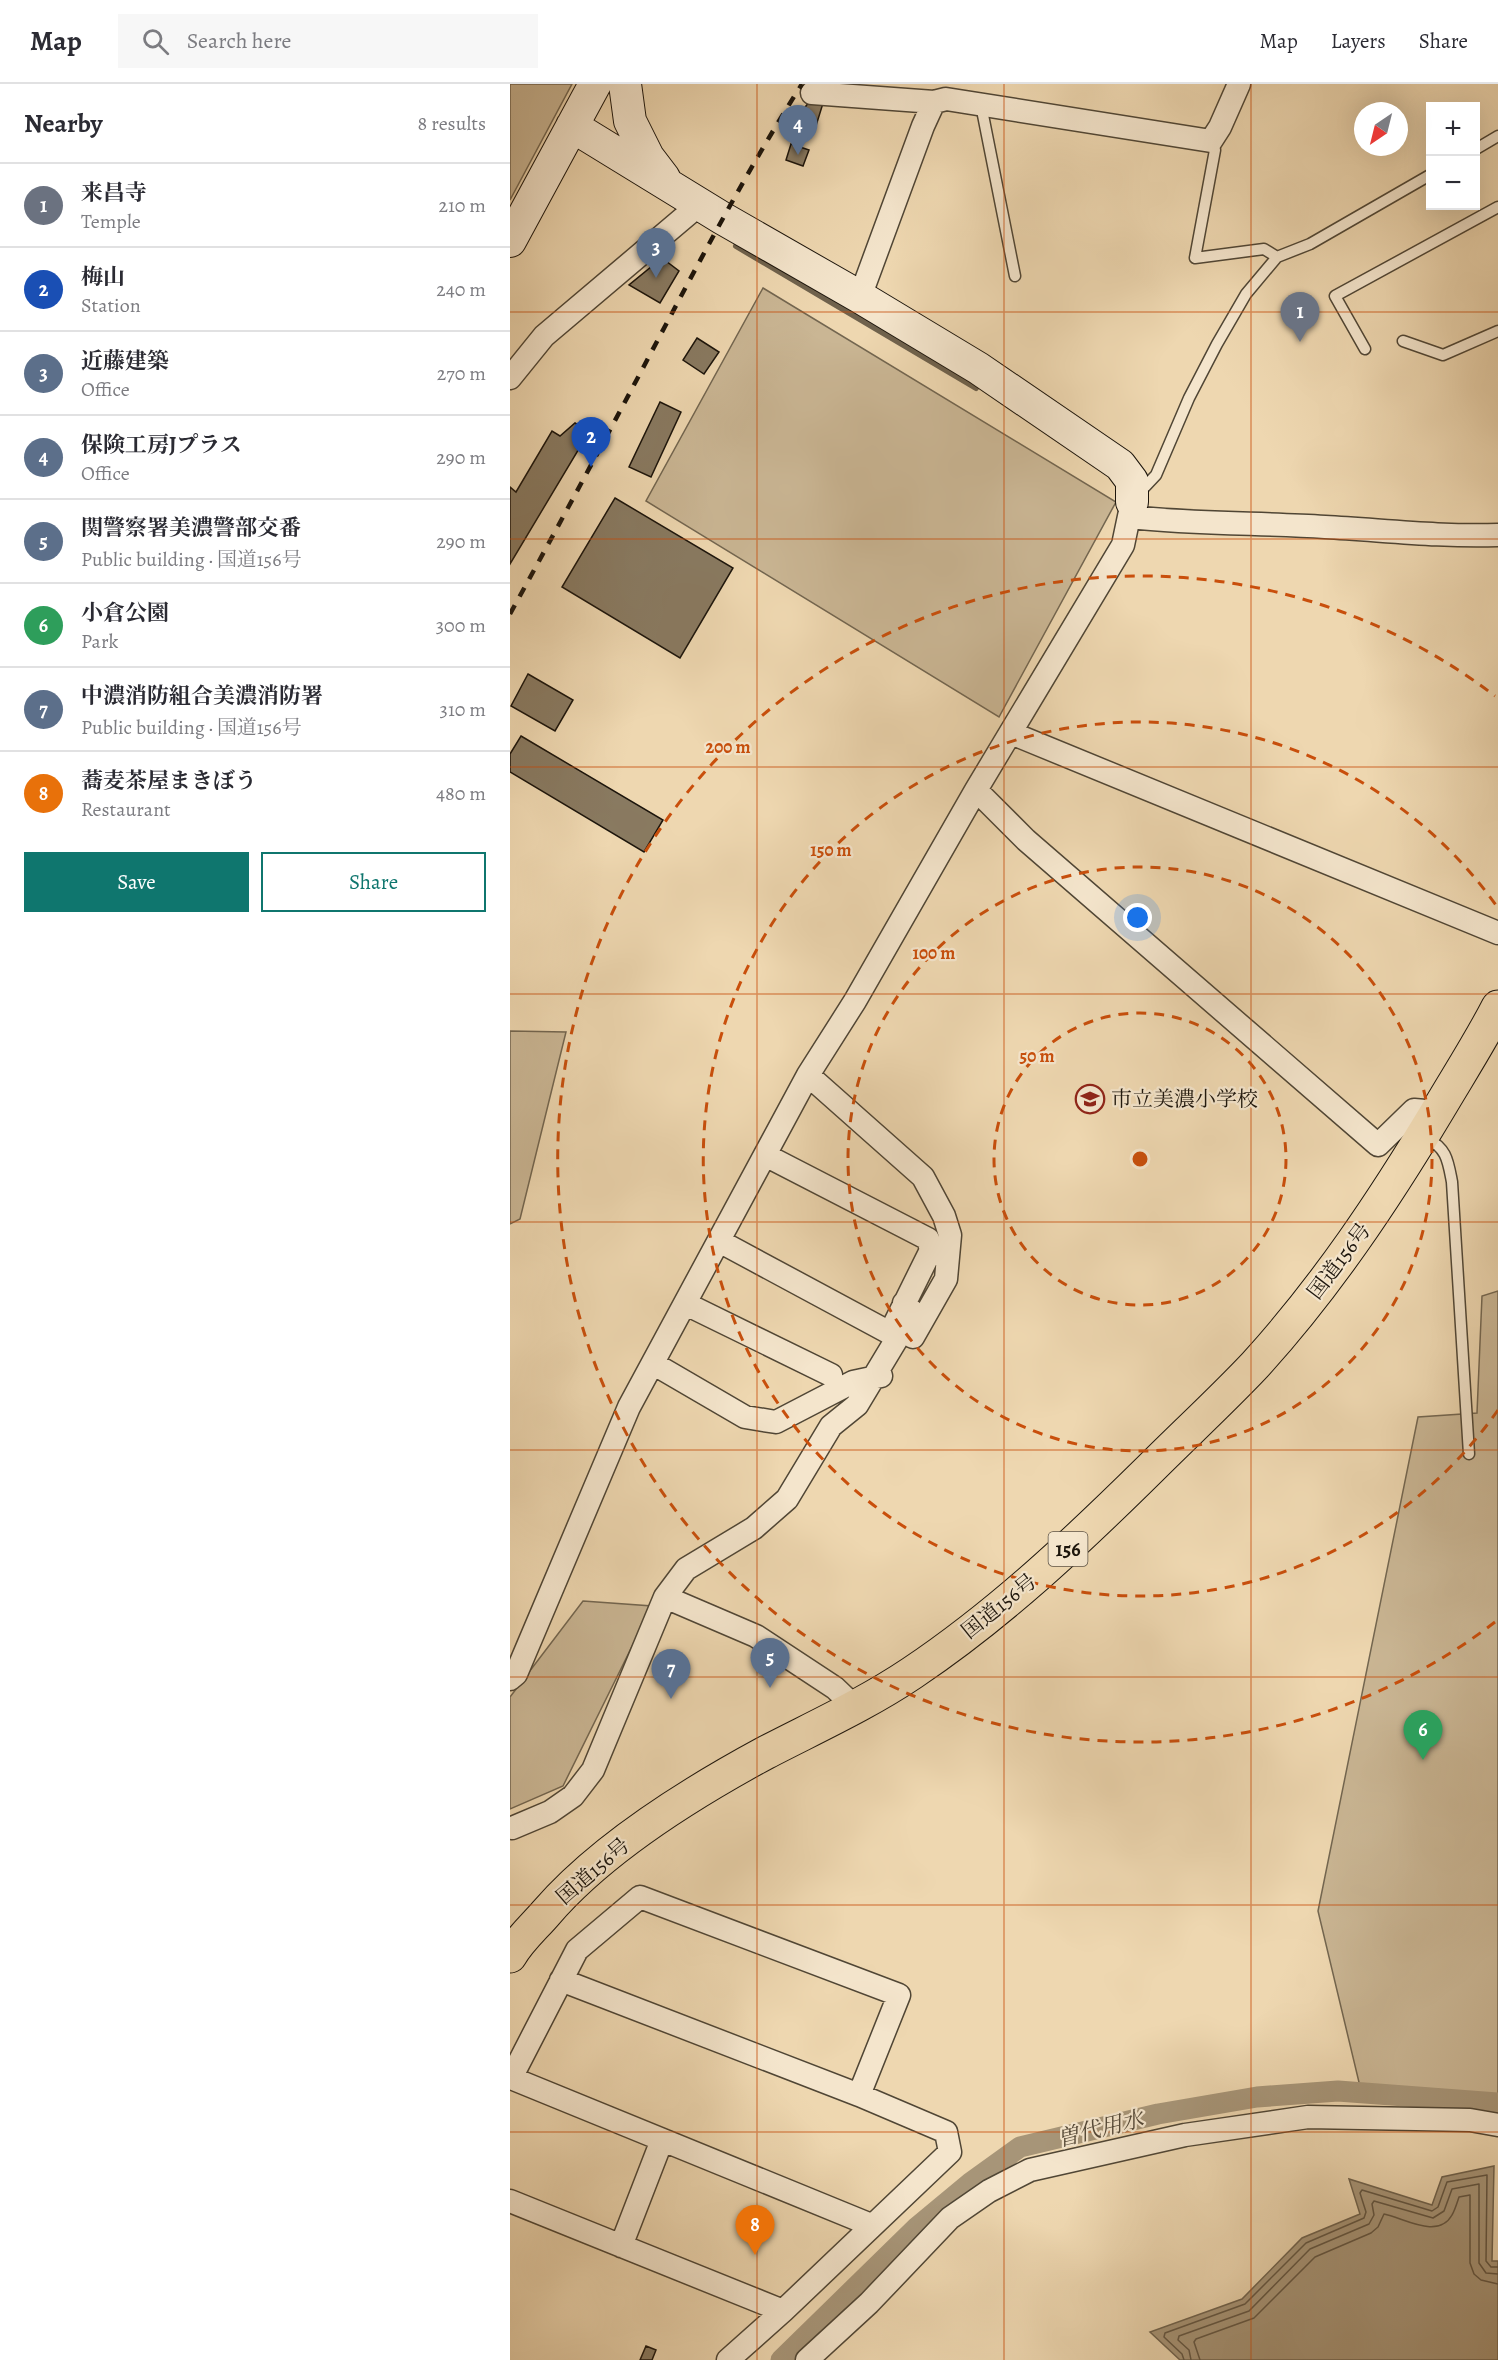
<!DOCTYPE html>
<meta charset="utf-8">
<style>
body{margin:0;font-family:Alegreya,"Noto Serif JP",serif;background:#f7f7f7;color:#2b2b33}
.controls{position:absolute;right:18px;top:18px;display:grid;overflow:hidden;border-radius:0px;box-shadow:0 6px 24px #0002}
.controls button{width:54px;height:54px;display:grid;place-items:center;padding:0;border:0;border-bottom:2px solid #e1e1e2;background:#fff;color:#2b2b33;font:30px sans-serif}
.compass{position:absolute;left:844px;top:18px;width:54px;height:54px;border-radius:50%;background:#fff;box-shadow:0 6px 24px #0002;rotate:215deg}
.you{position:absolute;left:628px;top:834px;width:21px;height:21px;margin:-15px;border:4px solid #fff;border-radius:50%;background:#1a73e8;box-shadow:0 0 0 9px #1a73e833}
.badge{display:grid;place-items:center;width:39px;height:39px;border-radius:50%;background:#0f766e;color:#fff;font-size:20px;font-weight:700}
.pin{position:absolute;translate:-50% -50px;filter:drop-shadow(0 2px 3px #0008)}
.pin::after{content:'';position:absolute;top:32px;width:21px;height:18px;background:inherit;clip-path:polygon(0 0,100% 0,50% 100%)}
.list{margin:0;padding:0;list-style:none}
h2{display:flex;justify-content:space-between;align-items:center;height:78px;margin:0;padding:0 24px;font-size:26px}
h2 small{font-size:20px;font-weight:400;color:#7c7c81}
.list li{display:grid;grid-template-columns:39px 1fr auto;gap:18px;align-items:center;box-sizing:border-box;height:84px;padding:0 24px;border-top:2px solid #e1e1e2}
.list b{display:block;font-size:22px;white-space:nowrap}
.list p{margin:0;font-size:20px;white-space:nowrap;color:#7c7c81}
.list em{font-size:20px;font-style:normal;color:#7c7c81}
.actions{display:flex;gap:12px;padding:18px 24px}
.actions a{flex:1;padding:14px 0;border:2px solid #0f766e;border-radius:0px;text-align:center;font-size:21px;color:#0f766e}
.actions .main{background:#0f766e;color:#fff}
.icon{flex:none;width:33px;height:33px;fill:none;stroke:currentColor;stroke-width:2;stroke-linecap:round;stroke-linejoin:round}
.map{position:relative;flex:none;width:988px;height:2276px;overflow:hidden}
header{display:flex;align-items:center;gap:36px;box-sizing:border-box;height:84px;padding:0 30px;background:#fff;border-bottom:2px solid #e1e1e2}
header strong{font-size:28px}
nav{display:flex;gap:33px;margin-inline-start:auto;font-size:21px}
.search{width:420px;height:54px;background:#f7f7f7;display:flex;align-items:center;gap:15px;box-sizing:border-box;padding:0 21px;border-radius:0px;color:#7c7c81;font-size:22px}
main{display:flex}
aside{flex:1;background:#fff}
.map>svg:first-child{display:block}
</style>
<header>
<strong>Map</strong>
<div class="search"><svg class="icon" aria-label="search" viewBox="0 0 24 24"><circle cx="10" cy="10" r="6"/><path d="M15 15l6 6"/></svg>Search here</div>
<nav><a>Map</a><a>Layers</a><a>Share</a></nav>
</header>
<main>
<aside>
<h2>Nearby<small>8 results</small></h2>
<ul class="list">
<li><span class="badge" style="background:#6b7280">1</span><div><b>来昌寺</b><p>Temple</p></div><em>210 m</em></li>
<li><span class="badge" style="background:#1a4fb4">2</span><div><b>梅山</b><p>Station</p></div><em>240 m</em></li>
<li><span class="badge" style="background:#5c6f8a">3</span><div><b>近藤建築</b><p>Office</p></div><em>270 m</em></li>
<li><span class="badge" style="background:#5c6f8a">4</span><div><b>保険工房Jプラス</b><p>Office</p></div><em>290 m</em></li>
<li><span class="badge" style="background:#5c6f8a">5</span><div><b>関警察署美濃警部交番</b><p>Public building · 国道156号</p></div><em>290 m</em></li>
<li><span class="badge" style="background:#2e9e5b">6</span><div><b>小倉公園</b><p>Park</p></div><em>300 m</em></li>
<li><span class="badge" style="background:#5c6f8a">7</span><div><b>中濃消防組合美濃消防署</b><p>Public building · 国道156号</p></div><em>310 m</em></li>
<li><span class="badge" style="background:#e8710a">8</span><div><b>蕎麦茶屋まきぼう</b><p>Restaurant</p></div><em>480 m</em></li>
</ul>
<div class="actions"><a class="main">Save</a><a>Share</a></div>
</aside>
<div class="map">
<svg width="988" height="2276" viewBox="0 0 988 2276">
<rect width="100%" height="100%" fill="#eed7b0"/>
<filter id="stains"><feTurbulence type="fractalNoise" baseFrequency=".00333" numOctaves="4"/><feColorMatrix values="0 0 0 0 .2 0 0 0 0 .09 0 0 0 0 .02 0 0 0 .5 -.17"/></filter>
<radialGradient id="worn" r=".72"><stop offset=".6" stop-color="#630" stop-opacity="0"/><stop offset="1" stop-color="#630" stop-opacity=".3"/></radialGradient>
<path fill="#cab694" stroke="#736650" stroke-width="1.5" d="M0 0H62L0 116Z
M253 204 606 418 489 633 136 417Z
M0 947 56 948 10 1135 0 1140Z
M988 1207V2024L853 2015 808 1827 908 1333 967 1329 972 1212Z
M73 1517 142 1522 53 1702 0 1725V1613Z"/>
<path fill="#a79578" stroke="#6f624d" stroke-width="1.5" d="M984 2082 982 2177H988V2276H670L640 2248 732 2215 792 2154 850 2130 839 2095 922 2121 932 2093Z"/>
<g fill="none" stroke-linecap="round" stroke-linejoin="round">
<path stroke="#625542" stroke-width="1.5" d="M674 2276 672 2270 654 2253 655 2249 735 2220 796 2159 854 2134 856 2128 850 2109 852 2106 922 2127 928 2123 937 2098 977 2091 976 2177 981 2183H988
M681 2276 679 2266 668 2256 669 2252 739 2227 800 2165 859 2140 864 2131 862 2120 864 2117 923 2134 934 2127 942 2105 969 2100V2179L976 2189 988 2190
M690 2276 684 2258 686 2255 744 2234 805 2173 861 2149 868 2143 874 2130C894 2134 928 2156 942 2131 945 2126 947 2119 949 2113L960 2111V2179L964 2190 971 2196 988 2200"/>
<path stroke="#6f624d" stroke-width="6" d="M226 162 466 304"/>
<path stroke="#a79578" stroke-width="21" d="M271 2276 407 2143 460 2099 510 2063 648 2030 747 2013 828 2007 988 2019"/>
</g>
<path fill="#897a61" stroke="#1c150c" stroke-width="1.5" d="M301 16H314L305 45 285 35Z
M284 39 294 44 288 59 278 55Z
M281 60 299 66 293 82 276 76Z
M152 174 169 187 150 219 119 201Z
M187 254 209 268 194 290 173 276Z
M150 318 171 328 141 393 119 383Z
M65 339 79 348 0 480V403L6 408 42 347 50 352Z
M105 414 223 484 170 574 52 503Z
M18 590 63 616 45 647 1 622Z
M11 652 153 736 134 768 0 688V670Z
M136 2262 146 2266 142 2276H130Z"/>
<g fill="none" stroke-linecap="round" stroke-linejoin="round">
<g stroke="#504635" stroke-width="13">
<path id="lane" d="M471 21 505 192
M701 57 705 66 685 174 754 165 767 173
M966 65 988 52
M893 257 933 271 988 247
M855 265 825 212 988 123
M629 409 646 391 679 314 707 260 736 210 767 173 800 160 920 91
M916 1054C937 1064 938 1077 942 1098L959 1370"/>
</g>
<g stroke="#504635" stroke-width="25">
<path id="street" d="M302 9 424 18
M350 213 413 42 424 18 436 15 701 57 710 43 729 0
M0 294 34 252 190 120
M619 433C684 440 750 439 815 443 872 446 930 453 988 451
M501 649 988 849
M466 706 516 756 868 1061 904 1026 927 1028
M298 991 413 1093 434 1132 440 1151 436 1195 403 1253
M209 1157 380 1249 421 1166 418 1155 255 1071
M176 1220 321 1291
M144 1280 235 1333 266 1338 343 1298 371 1292
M155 1513 246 1552 325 1604 346 1624
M0 1595 6 1590 119 1323 298 991 345 917 466 706 613 461 622 418
M2 1744 40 1728 63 1712 83 1686 155 1513 176 1485 244 1444 277 1415 321 1342 347 1321 403 1228 394 1219
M51 1896 349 2011 436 2048 440 2068 273 2227
M349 2011 389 1911 130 1813 67 1866 1 1994 361 2141
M0 2117 273 2227 218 2276
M111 2162 152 2056
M297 2276 359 2219 440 2134 479 2107 520 2086 675 2051 798 2033 960 2036 988 2041"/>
</g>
<g stroke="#1c150c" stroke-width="34">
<path id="secondary" d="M115 0 120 37 138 73 154 94
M62 42 212 134 350 213 468 284 610 381 622 397V418
M0 157 85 0"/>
</g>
<g stroke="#1c150c" stroke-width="35">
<path id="highway" d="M0 1872C9 1856 24 1843 36 1829 91 1765 181 1709 255 1669 305 1643 356 1620 402 1589 490 1530 566 1458 641 1384 675 1350 712 1316 745 1281 816 1203 874 1116 928 1026 948 992 970 958 988 923"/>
</g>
<use href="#lane" stroke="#f4e5cc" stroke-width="10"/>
<use href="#street" stroke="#f4e5cc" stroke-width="22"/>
<use href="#secondary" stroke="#f4e5cc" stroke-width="32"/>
<use href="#highway" stroke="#eed7b0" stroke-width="33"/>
<path stroke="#1c150c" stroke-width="4.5" stroke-dasharray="10 10" stroke-linecap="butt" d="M0 530C45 448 90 365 134 282 185 186 234 91 292 0"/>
</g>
<path fill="none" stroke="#c94f0c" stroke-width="1.5" stroke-opacity="0.55" d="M247 0V2276M494 0V2276M741 0V2276M0 228H988M0 455H988M0 683H988M0 910H988M0 1138H988M0 1366H988M0 1593H988M0 1821H988M0 2048H988"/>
<g fill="none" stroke="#c94f0c" stroke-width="3" stroke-dasharray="10 8">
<circle cx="630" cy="1075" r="146"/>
<circle cx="630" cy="1075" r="292"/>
<path d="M988 1326A437 437 0 1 1 988 824"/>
<path d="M985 1538A583 583 0 1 1 985 612"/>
</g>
<defs>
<g id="school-ring" transform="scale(1.5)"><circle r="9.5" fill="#f4e5cc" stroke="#8f2418" stroke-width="1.5"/><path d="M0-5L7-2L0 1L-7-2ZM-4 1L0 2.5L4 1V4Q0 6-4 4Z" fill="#8f2418"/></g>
</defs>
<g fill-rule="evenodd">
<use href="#school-ring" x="580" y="1015"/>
</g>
<g text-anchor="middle" stroke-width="4.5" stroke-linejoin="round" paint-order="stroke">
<rect fill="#f4e5cc" stroke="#5d5346" stroke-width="1.5" x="538.5" y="1448" width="39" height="34" rx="4.5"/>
<g font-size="20" font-weight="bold" fill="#1c150c">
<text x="558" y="1472">156</text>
</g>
<g font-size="21" fill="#1c150c" stroke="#f4e5cc" text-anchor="start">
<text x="601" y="1022">市立美濃小学校</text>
</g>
<g font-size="21" fill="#1c150c" stroke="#f4e5cc">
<text transform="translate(829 1177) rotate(-53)" y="7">国道156号</text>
<text transform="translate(489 1522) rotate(-39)" y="7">国道156号</text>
<text transform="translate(83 1787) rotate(-41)" y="7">国道156号</text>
</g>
<g font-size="22" font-style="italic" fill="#544837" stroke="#f4e5cc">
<text transform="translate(590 2044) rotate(-14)" y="8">曽代用水</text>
</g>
</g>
<circle cx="630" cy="1075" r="9" fill="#c94f0c" stroke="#f4e5cc" stroke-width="3"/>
<g font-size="18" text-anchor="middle" font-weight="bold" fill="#c94f0c" stroke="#f4e5cc" stroke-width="4.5" stroke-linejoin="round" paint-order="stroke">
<text x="218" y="669">200 m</text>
<text x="321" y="772">150 m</text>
<text x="424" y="875">100 m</text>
<text x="527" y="978">50 m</text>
</g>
<rect width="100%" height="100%" filter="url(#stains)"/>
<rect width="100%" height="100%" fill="url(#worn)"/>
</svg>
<div class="controls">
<button>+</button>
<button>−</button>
</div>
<svg class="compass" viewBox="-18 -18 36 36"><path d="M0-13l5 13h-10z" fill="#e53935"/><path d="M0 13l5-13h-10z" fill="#7c7c81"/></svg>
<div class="you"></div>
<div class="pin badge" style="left:790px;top:258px;background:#6b7280">1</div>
<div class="pin badge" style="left:81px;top:383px;background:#1a4fb4">2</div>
<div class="pin badge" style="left:146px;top:194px;background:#5c6f8a">3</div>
<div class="pin badge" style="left:288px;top:71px;background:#5c6f8a">4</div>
<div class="pin badge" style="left:260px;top:1604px;background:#5c6f8a">5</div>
<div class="pin badge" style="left:913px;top:1676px;background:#2e9e5b">6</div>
<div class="pin badge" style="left:161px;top:1615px;background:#5c6f8a">7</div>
<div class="pin badge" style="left:245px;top:2171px;background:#e8710a">8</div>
</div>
</main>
